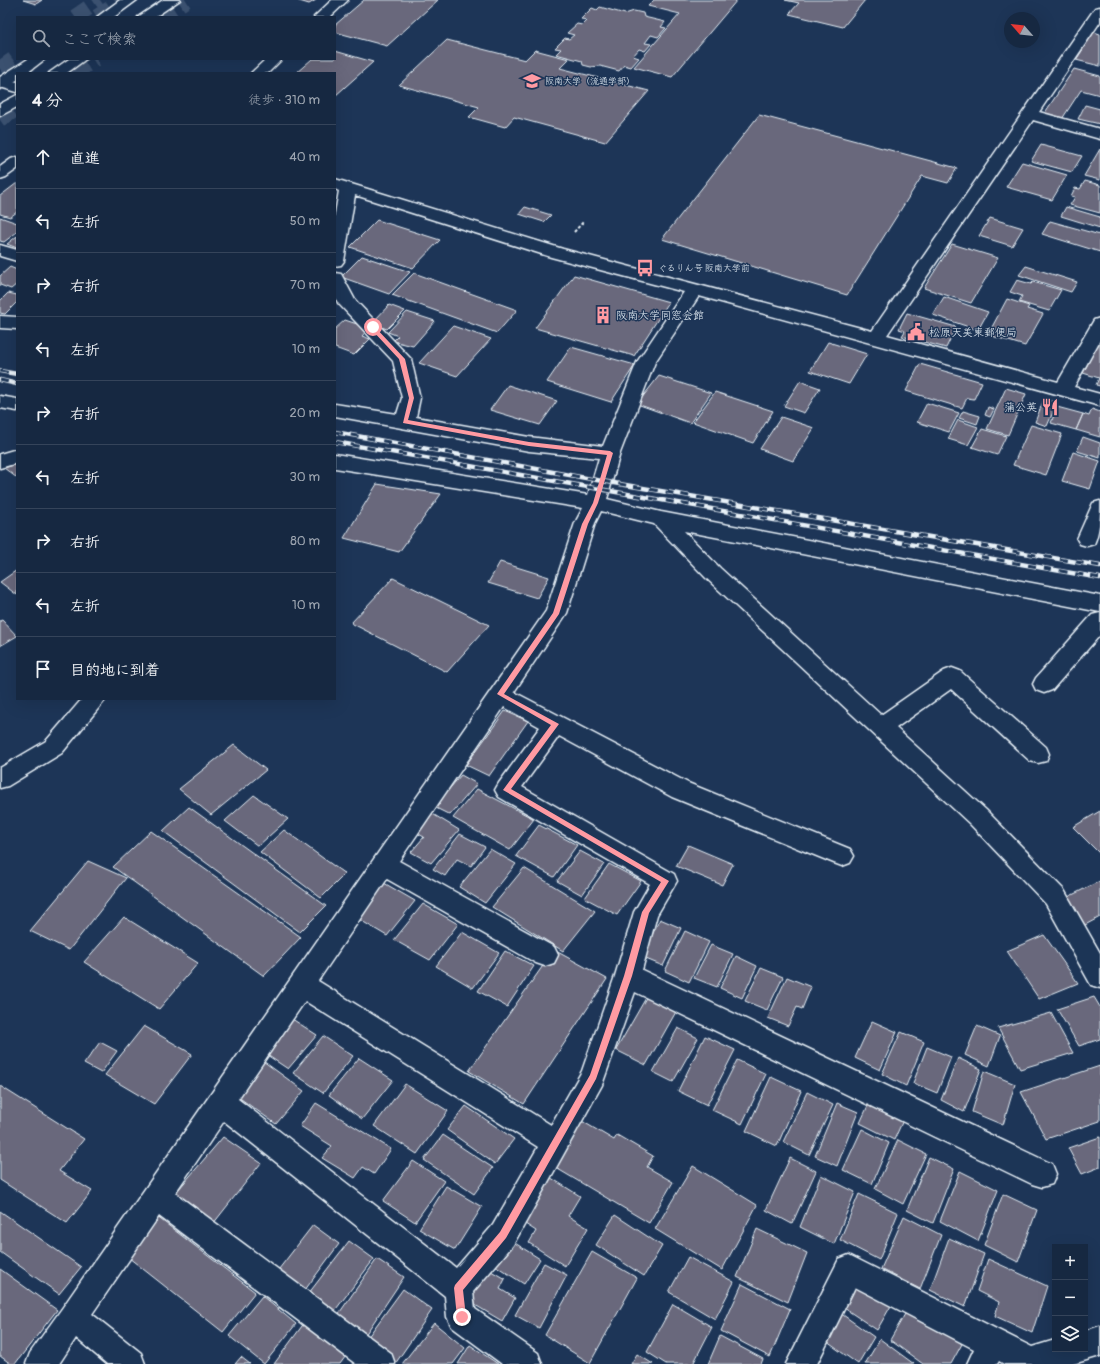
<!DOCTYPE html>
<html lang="ja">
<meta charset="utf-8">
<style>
body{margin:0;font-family:Pangolin,"Klee One",sans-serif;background:#1f3048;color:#f1f3f6}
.controls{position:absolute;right:12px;bottom:12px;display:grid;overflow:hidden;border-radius:0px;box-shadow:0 4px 16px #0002}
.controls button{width:36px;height:36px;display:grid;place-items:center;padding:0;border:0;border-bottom:1px solid #35445a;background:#162841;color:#f1f3f6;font:20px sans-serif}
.compass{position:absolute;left:1004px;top:12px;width:36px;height:36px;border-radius:50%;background:#162841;box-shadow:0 4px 16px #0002;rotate:298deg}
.stop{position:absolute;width:12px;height:12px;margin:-9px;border:3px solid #ff9aa2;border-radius:50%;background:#fff}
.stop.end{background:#ff9aa2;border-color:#fff;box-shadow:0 1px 4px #0008}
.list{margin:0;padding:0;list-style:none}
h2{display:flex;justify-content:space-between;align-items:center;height:52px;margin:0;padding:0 16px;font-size:17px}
h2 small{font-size:13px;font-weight:400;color:#9ea6b1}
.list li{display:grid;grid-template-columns:26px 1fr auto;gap:12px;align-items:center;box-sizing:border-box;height:64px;padding:0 16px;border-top:1px solid #35445a}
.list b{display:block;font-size:15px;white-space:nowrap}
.list em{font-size:13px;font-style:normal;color:#9ea6b1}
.icon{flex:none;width:22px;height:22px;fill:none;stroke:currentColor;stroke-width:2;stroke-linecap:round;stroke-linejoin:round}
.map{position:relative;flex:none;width:1100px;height:1364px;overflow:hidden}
.search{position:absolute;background:#162841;box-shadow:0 4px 16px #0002;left:16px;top:16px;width:320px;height:44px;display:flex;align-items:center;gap:10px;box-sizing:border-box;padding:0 14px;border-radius:0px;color:#9ea6b1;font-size:15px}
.panel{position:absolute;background:#162841;box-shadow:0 4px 16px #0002;left:16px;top:72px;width:320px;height:628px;border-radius:0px}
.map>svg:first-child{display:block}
</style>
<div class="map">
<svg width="1100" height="1364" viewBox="0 0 1100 1364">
<rect width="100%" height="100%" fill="#1d3557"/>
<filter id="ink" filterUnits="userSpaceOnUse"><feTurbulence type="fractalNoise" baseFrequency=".025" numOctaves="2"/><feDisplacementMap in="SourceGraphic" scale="8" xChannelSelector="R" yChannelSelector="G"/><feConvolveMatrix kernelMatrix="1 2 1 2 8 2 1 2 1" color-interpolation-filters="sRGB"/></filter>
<g filter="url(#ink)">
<path fill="#69687b" stroke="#e8f1f8" d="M23 0H42L36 4Z
M296 0H316L309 4Z
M364 0H438L387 46 335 32V25Z
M654 0H737L672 77 634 67 680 14 648 6Z
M785 0H865L843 27 789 14 799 3Z
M600 7 625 14 634 11 643 13 644 17 665 22 661 27 666 28 658 37 651 35 645 43 651 44 645 51 639 49 633 56 639 58 631 67 624 65 619 71 600 66 591 67 583 65 582 61 556 54 561 49 555 48 565 38 569 39 574 35 567 33 577 24 582 25 587 20 581 19 592 8 597 10Z
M1094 32 1100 34V66L1076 60Z
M447 40 525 60 535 50 569 59 560 68 649 91 605 142 514 117 505 127 469 117 479 107 399 85Z
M335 51 373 62 335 96V73H296L312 59H335Z
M1074 69 1100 76V95L1081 90 1062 119 1044 114Z
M1085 105 1100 109V124L1078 119Z
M759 115 957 168 948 183 922 176 847 295 662 239Z
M1041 145 1082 156 1072 172 1031 161Z
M1100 149V180L1084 176Z
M1022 162 1067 175 1052 200 1006 187Z
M1085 181 1100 185V213L1070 205 1075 197 1071 196 1075 188 1080 189Z
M17 183V212L10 217 0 214V196Z
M525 207 551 215 544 222 519 214Z
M1066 207 1100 217V228L1061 216Z
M0 217 17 223V232L4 242 0 241Z
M990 218 1023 228 1012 246 979 236Z
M377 220 440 240 413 268 350 247Z
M1050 221 1100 235V252L1042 234Z
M17 236V248L7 244Z
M952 244 998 258 971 303 924 288Z
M362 256 410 272 389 294 341 277Z
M1026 266 1077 282 1071 292 1019 275Z
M10 267 17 270V284L11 289 0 285V276Z
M414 273 517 310 497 333 392 295Z
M574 275 669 302 634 356 535 328Z
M1017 280 1031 284 1033 282 1061 290 1049 311 1019 302 1022 296 1010 292Z
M8 293 17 295V302L5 314 0 313V301Z
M944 297 988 312 978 330 933 315Z
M1007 299 1029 306 1027 309 1043 314 1025 346 992 336 997 329 992 327Z
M389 305 405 311 387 329 375 325 377 322 374 321Z
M407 312 435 321 413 346 393 341 398 336 388 332Z
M907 313 956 327 946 348 902 336 905 331 899 329Z
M345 320 369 328 362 336 370 339 354 355 335 348V329Z
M453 326 491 339 457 376 419 363Z
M1100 340V386L1096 385 1099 378 1083 373Z
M828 342 867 354 849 384 810 371Z
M571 347 635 365 611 402 547 382Z
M920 364 982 382 974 399 967 398 962 408 906 391Z
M659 376 711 393 690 423 637 404Z
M800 381 820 388 804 413 784 406Z
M508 385 557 401 540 425 490 410Z
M1006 388 1026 394 1008 435 987 429Z
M715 392 773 411 753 443 693 422Z
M1044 399 1057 403 1047 426 1035 422Z
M927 403 959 413 949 432 917 422Z
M988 407 994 409 990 417 985 415Z
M1057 407 1083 414 1076 430 1051 423Z
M1092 409 1100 412V437L1076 430 1083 414 1089 416Z
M963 411 980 416 977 424 959 418Z
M781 417 814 428 793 461 760 449Z
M958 420 978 427 968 445 948 439Z
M1031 425 1062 434 1046 475 1013 465Z
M982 429 1006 436 997 455 972 447Z
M1083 437 1100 443V458L1077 451Z
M1073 452 1100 461 1090 489 1062 481Z
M17 464V478L4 468Z
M377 484 441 494 399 552 344 538Z
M500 562 549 577 537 598 488 583Z
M17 570V595L0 582Z
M393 578 489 625 447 672 351 623Z
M2 620 17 636 0 646V621Z
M505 711 528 721 489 776 466 765Z
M234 745 266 770 211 815 179 789Z
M461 775 477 784 450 815 434 807Z
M477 789 534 819 510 850 453 818Z
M254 795 288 819 258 846 225 821Z
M189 807 326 906 300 932 163 831Z
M1100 811V854L1073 827Z
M431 813 459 830 431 863 411 852 424 837 415 832Z
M539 825 577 845 554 877 516 856Z
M284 830 345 874 321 898 260 852Z
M151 831 301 937 264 976 113 867Z
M460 834 485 847 471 866 457 859 445 876 433 869Z
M688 845 733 864 722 885 676 866Z
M490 849 516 864 485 903 459 887Z
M580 851 604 864 582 895 557 881Z
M88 861 126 878 69 950 30 931Z
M609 864 641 881 617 915 585 898Z
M524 868 595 911 563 951 492 907Z
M1100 881V917L1085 925 1064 899Z
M384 883 415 901 387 936 355 917Z
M423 904 458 924 430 960 394 940Z
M124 917 198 963 159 1009 84 962Z
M660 919 681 928 663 966 641 957Z
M685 931 709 942 689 982 665 971Z
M462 932 499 953 473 988 436 966Z
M1044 935 1078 983 1039 999 1007 951Z
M711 945 733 954 717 987 694 978Z
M554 950 607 979 524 1104 469 1071Z
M505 951 534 966 507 1007 478 991Z
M736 956 757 966 742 998 720 988Z
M761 968 783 977 767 1010 745 1001Z
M787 977 811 987 802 1009 797 1007 788 1026 768 1018Z
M647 996 677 1010 646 1065 616 1050Z
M1094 997 1100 1007V1039L1079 1046 1057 1009Z
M1051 1013 1073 1053 1020 1069 998 1028Z
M289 1017 317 1035 288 1069 261 1051Z
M872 1021 897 1032 880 1070 855 1058Z
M144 1026 192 1054 154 1104 105 1075Z
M977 1026 1000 1036 989 1066 965 1055Z
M678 1028 698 1038 673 1082 653 1072Z
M901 1032 924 1042 906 1086 882 1074Z
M323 1036 353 1056 323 1093 293 1073Z
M705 1036 735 1050 707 1105 678 1091Z
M100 1042 117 1051 101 1073 84 1064Z
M927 1047 951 1057 937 1093 913 1083Z
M359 1058 393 1080 362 1119 329 1095Z
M958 1058 981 1069 964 1112 941 1100Z
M737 1060 766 1074 742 1124 712 1110Z
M263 1061 304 1091 276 1124 234 1094Z
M1100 1066V1121L1046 1139 1021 1092Z
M984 1071 1015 1084 1003 1125 972 1112Z
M771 1077 801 1091 777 1146 746 1131Z
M405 1084 448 1111 417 1154 374 1126Z
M0 1086 84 1139 59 1171 92 1191 67 1223 0 1180Z
M807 1092 833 1105 809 1155 783 1142Z
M871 1099 905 1116 894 1140 860 1123Z
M316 1103 391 1149 374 1174 363 1167 355 1178 322 1158 332 1146 300 1126Z
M837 1103 858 1112 837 1166 815 1156Z
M466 1106 514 1139 495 1164 447 1130Z
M580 1120 614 1140 617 1135 653 1156 647 1167 673 1182 649 1223 551 1165Z
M862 1129 889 1143 872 1184 843 1170Z
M443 1135 493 1168 474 1194 424 1160Z
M223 1137 261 1163 213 1224 173 1196Z
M1100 1137V1167L1082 1174 1068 1148Z
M898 1140 926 1154 903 1204 875 1189Z
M929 1157 954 1169 933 1223 907 1210Z
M790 1158 816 1171 792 1224 766 1210Z
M413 1161 444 1181 415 1222 383 1201Z
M693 1166 757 1205 722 1270 655 1229Z
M960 1171 998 1190 978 1241 940 1221Z
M821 1175 855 1192 834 1244 800 1227Z
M548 1176 580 1196 568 1216 588 1228 565 1266 529 1243 536 1231 519 1220Z
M446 1186 482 1207 455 1250 419 1229Z
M859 1194 898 1213 879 1260 840 1240Z
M1003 1194 1037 1210 1018 1262 984 1245Z
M0 1211 81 1267 59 1294 0 1252Z
M615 1215 662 1246 644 1276 596 1245Z
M156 1216 255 1292 223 1332 124 1254Z
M904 1216 941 1235 920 1289 881 1269Z
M313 1225 339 1244 299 1298 272 1278Z
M757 1229 807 1253 788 1302 737 1277Z
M507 1238 540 1259 524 1284 490 1262Z
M949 1238 984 1254 965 1307 930 1290Z
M349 1241 374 1259 327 1321 302 1302Z
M592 1252 637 1278 590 1363 545 1335Z
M688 1257 734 1282 715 1319 669 1292Z
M377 1259 404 1277 361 1341 333 1322Z
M988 1259 1047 1286 1032 1333 995 1316 999 1302 977 1291Z
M544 1263 567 1275 539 1328 515 1315Z
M484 1267 505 1279 500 1289 515 1298 502 1321 465 1299Z
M0 1269 57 1310 15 1364H11L0 1356Z
M854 1277 892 1304 877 1330 838 1304Z
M742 1284 790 1309 770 1357 721 1331Z
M403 1289 432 1310 395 1364H388L362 1345Z
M262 1296 296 1324 264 1364 229 1336Z
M673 1304 712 1327 693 1364H666L647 1352Z
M909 1307 962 1344 951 1364H923L890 1340Z
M836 1310 874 1337 858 1364 820 1337Z
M305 1322 348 1353 340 1364H274Z
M434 1323 465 1348 453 1364H402Z
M720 1336 763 1359 761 1364H708Z
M880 1339 914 1364H865Z
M470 1345 498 1364H458Z
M637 1354 653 1364H631Z
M241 1357 250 1364H235Z"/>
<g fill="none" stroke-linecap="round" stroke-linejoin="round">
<path stroke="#3b516f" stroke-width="16" stroke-dasharray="16 8" stroke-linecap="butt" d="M75 17 100 0
M97 17 124 0
M160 17 186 0
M0 69 17 57
M73 73 96 59
M0 120 17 108"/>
<g stroke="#e8f1f8" stroke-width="3">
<path id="minor" d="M332 0H348L330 17H314Z
M1100 7V22L1039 112 1100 129V139L1033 120 887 335 1058 382 1094 320 1100 318V340L1074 387 1100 394V406L699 296 655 362 620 453 607 499 661 512 1100 596V612L684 531 720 568 881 715 944 671 952 668 960 671 1046 747 1049 754 1046 761 1038 763 1030 761 951 689 896 728 986 810 1064 890 1100 953V988L1091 985 1046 904 970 824 706 578 654 524 601 511 595 523 567 613 514 692 688 783 850 849 854 856 850 863 842 866 834 863 672 797 559 736 522 787 674 874 677 881 657 915 642 970 1052 1164 1056 1174 1052 1184 1042 1187 1032 1184 635 992 602 1085 513 1245 473 1292 475 1309 538 1353 542 1364H502L452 1327 447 1317 445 1296 224 1121 175 1193 391 1353 395 1364H356L159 1216 92 1314 141 1353 145 1364H107L76 1338 59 1364H26L30 1353 63 1307 546 611 575 523 583 508 335 468V454L588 495 599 458 529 451 335 416V404L397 414 402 398 393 361 338 303 335 296V273L341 274 355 300 411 359 420 398 416 417 529 437 603 446 637 362 684 292 551 257 355 195 344 261 341 265 335 266V214L339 191 335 189V179L563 249 872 331 1095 8ZM504 707 540 727 499 783 495 790 499 797 650 884 634 912 615 976 582 1071 551 1125 318 981 387 879 536 963 545 966 554 963 558 955 554 947 399 861ZM305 1001 538 1147 493 1225 456 1268 238 1099Z
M266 59H282L268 73H251Z
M0 77 17 82V92L0 87Z
M17 157V169L6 177 0 179V167L11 159Z
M0 245 17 250V261L0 256Z
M0 316 17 317V329L0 328Z
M0 396 17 399V411L0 408Z
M17 449V463L0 468V454Z
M1100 501C1100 516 1100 531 1094 544L1087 546 1080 544 1077 539 1093 503Z
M1100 613V635L1052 690 1044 693 1036 690 1033 684 1036 678 1092 615Z
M82 699H106L62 753 8 786 0 788V768L46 741Z
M849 1255 1032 1347 1055 1340V1349H1085V1331L1100 1326V1356L1073 1364H1004L999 1361 997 1364H967L974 1349 855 1287 817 1364H786L839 1259Z"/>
</g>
<g stroke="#e8f1f8" stroke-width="3">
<path id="major" d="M120 0H137L114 17H97Z
M163 0H180L155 17H138Z
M28 59H45L27 73H17V80L0 89V77Z
M69 59H86L67 73H49Z
M17 95V107L0 116V104Z"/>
</g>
<path stroke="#e8f1f8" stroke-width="2" stroke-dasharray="3 2" stroke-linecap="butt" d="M574 232 583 222"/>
<use href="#minor" fill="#1d3557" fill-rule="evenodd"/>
<use href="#major" fill="#1d3557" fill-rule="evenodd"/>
<g stroke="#e8f1f8" stroke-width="4.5">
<path id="rail" d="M0 371 17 374
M0 380 17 384
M335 432 602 481 1100 566
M335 442 1100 578"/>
</g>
<use href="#rail" stroke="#1d3557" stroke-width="3" stroke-dasharray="8" stroke-linecap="butt"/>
</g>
</g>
<path fill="#ff9aa2" d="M371 326H374L405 359 414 398 408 420 529 442 610 451 613 453 598 503 588 524 559 614 504 694 559 724 511 789 669 881 649 913 632 976 596 1079 506 1238 463 1290 466 1317 462 1322 457 1317 454 1288 455 1285 500 1232 590 1075 624 976 642 912 661 882 503 790 551 725 497 694 553 613 582 524 593 503 607 455 529 446 403 423 409 398 399 359 371 329Z"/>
<defs>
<g id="university-bare" transform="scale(1.38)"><path d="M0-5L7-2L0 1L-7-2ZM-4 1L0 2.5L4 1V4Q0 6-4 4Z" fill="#ff9aa2" stroke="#1d3557" stroke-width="2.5" paint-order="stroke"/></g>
<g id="bus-bare" transform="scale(1.38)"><path d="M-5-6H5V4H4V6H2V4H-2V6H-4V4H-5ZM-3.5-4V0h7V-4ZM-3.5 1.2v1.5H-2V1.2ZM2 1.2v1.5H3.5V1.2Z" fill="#ff9aa2" stroke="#1d3557" stroke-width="2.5" paint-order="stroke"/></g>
<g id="building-bare" transform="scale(1.38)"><path d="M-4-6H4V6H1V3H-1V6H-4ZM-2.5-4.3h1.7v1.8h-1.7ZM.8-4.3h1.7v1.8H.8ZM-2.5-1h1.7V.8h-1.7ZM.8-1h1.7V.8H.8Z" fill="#ff9aa2" stroke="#1d3557" stroke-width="2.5" paint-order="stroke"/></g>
<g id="civic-bare" transform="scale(1.38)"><path d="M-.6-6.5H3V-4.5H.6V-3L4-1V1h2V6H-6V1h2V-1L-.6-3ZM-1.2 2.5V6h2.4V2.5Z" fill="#ff9aa2" stroke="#1d3557" stroke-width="2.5" paint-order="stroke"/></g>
<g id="restaurant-bare" transform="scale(1.38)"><path d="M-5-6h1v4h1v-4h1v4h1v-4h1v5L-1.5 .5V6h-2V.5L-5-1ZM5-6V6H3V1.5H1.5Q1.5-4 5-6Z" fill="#ff9aa2" stroke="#1d3557" stroke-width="2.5" paint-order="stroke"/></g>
</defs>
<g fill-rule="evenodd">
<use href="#university-bare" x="532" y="81"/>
<use href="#bus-bare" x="645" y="268"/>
<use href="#building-bare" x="603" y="315"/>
<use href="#civic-bare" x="916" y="332"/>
<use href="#restaurant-bare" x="1050" y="407"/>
</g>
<g text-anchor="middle" stroke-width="3" stroke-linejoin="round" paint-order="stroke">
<g font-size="9" fill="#e8f1f8" stroke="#1d3557" text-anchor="start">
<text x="545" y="84">阪南大学（流通学部）</text>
<text x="658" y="271">ぐるりん号 阪南大学前</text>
</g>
<g font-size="11" fill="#e8f1f8" stroke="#1d3557" text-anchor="start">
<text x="616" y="319">阪南大学同窓会館</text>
<text x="929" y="336">松原天美東郵便局</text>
<text x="1037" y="411" text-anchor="end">蒲公英</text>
</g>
</g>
</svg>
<div class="controls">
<button>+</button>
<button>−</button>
<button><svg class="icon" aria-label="layers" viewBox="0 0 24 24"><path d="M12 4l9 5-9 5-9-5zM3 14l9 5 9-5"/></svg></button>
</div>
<svg class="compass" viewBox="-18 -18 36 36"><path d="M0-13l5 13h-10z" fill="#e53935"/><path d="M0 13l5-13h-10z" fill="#9ea6b1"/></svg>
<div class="stop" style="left:373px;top:327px"></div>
<div class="stop end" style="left:462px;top:1317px"></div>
<div class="search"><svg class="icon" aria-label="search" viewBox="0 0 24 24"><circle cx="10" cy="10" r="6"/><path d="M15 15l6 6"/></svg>ここで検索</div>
<section class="panel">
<h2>4 分<small>徒歩 · 310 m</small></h2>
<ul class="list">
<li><svg class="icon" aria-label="ahead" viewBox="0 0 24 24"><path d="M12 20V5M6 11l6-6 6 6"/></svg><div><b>直進</b></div><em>40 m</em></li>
<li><svg class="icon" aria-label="left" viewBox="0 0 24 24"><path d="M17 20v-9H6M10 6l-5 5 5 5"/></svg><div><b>左折</b></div><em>50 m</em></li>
<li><svg class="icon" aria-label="right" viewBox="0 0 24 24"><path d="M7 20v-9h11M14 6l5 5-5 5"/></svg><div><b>右折</b></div><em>70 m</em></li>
<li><svg class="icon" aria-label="left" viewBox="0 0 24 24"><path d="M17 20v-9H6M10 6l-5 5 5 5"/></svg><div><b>左折</b></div><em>10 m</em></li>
<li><svg class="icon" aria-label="right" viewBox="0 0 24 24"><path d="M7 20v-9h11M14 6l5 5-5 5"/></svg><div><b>右折</b></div><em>20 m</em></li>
<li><svg class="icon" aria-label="left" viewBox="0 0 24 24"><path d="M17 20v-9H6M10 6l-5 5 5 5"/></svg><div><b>左折</b></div><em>30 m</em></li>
<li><svg class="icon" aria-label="right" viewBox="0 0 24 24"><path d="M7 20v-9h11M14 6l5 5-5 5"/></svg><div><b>右折</b></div><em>80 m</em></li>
<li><svg class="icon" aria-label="left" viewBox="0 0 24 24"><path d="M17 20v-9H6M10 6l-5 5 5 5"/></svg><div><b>左折</b></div><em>10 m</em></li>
<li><svg class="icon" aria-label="arrive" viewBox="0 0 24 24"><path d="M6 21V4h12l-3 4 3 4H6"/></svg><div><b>目的地に到着</b></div></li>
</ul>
</section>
</div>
